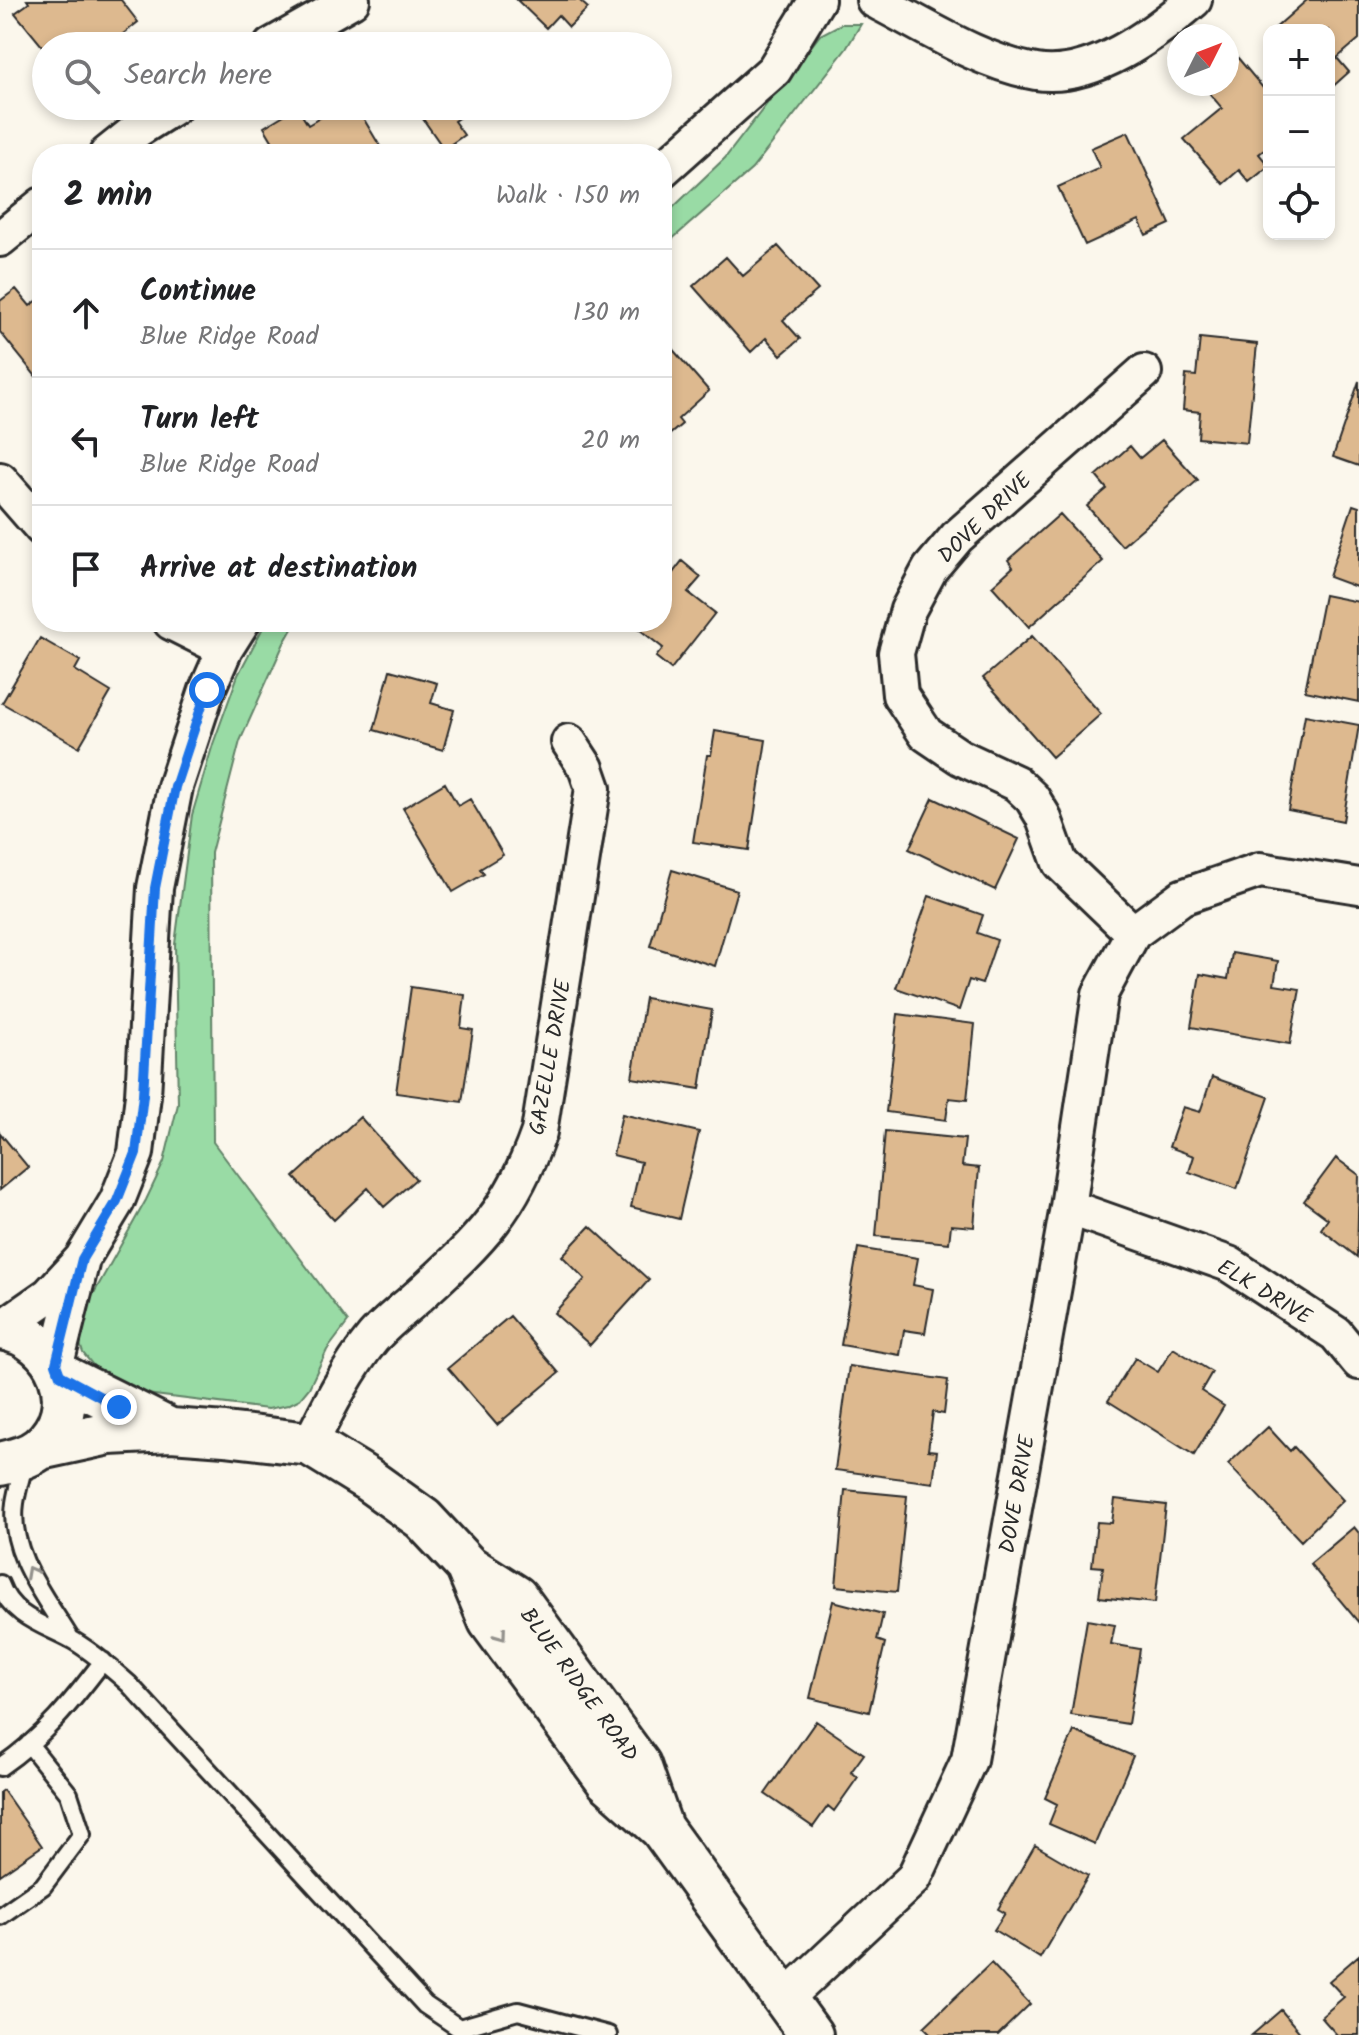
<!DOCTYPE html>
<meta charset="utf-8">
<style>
body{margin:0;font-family:Kalam,sans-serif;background:#f2f2f2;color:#202124}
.controls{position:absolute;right:24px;top:24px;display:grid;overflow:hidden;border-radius:16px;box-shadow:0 4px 12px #0003}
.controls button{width:72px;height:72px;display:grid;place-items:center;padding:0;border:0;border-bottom:2px solid #e0e0e0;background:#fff;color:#202124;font:40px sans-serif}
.compass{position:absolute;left:1167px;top:24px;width:72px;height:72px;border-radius:50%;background:#fff;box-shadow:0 4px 12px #0003;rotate:48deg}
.stop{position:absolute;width:24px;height:24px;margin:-18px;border:6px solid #1a73e8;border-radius:50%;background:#fff}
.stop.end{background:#1a73e8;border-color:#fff;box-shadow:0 2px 8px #0008}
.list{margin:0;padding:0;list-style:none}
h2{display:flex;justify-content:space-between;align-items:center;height:104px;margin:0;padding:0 32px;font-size:34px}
h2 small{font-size:26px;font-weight:400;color:#757577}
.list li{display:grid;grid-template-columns:52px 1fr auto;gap:24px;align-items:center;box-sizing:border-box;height:128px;padding:0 32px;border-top:2px solid #e0e0e0}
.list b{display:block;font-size:30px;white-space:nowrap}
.list p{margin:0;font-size:26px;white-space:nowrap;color:#757577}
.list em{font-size:26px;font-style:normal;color:#757577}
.icon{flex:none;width:44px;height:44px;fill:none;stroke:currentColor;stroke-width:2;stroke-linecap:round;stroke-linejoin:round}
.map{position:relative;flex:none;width:1359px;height:2035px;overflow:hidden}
.search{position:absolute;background:#fff;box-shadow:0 4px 12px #0003;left:32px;top:32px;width:640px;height:88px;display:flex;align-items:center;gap:20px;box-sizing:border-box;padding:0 28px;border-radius:44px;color:#757577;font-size:30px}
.panel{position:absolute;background:#fff;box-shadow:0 4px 12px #0003;left:32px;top:144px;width:640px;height:488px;border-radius:32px}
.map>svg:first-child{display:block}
</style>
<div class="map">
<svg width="1359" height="2035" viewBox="0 0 1359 2035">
<rect width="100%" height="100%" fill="#fbf7ec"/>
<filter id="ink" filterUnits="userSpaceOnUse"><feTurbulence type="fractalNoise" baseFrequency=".0125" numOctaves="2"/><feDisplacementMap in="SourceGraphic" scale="16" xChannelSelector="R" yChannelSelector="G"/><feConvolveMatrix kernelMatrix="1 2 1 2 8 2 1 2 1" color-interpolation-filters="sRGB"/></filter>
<g filter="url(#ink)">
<path fill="#99dba5" stroke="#628368" stroke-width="2" d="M841 24H861L846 49 752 169 662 248V218L725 158 820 35Z
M266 622H296L284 643 240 741 211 853 213 1142 348 1322 327 1350 309 1388 300 1399 288 1405 268 1409 146 1394 119 1387 100 1374 83 1353 78 1338 89 1302 146 1200 164 1162 178 1104 175 944 192 815 213 744 238 675Z"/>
<path fill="#ddb98f" stroke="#2b2b2b" stroke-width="2" d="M27 0H121L138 22 108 46H95L84 33 68 46H46V51L15 13 29 3Z
M517 0H579L588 8 569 27 558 15 546 28Z
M1307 0H1359V39L1337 58 1349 72 1330 89 1329 30H1273Z
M475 33 484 46H457Z
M1238 58 1269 95V146L1259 154 1269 166 1249 182 1239 170 1223 184 1184 139 1222 108 1204 87 1208 84H1227V68Z
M340 106H356L384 153 280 154 264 127 297 107 308 125Z
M414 106H476L454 121 464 135 444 149Z
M1128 132 1170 224 1146 235 1139 220 1085 245 1058 187 1100 168 1091 148Z
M778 246 818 290 783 320 800 339 781 355 766 338 751 352 693 286 726 257 743 276Z
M16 289 30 306 42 297V384L0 332V301Z
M662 337 709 391 678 419 682 424 662 441Z
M1200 338 1257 344 1247 443 1198 438 1200 412 1183 410 1186 375 1196 376Z
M1359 381V466L1333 457Z
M1162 440 1198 480 1122 546 1087 506 1107 489 1096 476 1130 446 1140 458Z
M1353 505 1359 507V588L1329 577Z
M1060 514 1103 561 1029 627 992 586 1013 567 1008 560Z
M682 561 701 577 688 592 715 613 671 669 656 657 663 648 630 622H662V573L669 578Z
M1324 595 1359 602V702L1305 691Z
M1032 636 1101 714 1052 757 983 678Z
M40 638 80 661 75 670 111 692 79 747 2 703Z
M390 670 437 683 431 703 454 710 443 750 374 730Z
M1305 715 1359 725 1343 821 1288 810Z
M715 731 766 740 749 850 693 842 707 755H711Z
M445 783 458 806 470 799 503 855 480 869 484 874 453 892 403 808Z
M933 798 1019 839 995 890 909 849Z
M672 870 737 890 715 966 650 946Z
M929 896 983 915 977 933 997 940 982 984 969 980 959 1010 896 988Z
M1232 953 1278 961 1274 985 1300 989 1290 1044 1191 1027 1200 974 1228 979Z
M411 987 465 995 461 1028 473 1030 462 1102 396 1093Z
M645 998 712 1010 700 1089 632 1078Z
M898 1014 975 1024 967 1100 949 1098 946 1120 886 1112Z
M1212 1077 1269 1097 1237 1189 1189 1172 1194 1156 1169 1147 1183 1107 1200 1112Z
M622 1114 699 1132 679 1219 631 1207 641 1162 613 1155Z
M360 1117 416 1179 384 1207 368 1188 334 1220 294 1177Z
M885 1131 965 1139 962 1166 979 1168 974 1227 951 1225 949 1243 876 1236Z
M0 1133 28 1167 0 1190Z
M1336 1158 1359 1175 1357 1257 1321 1229 1328 1219 1304 1201Z
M590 1226 649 1280 590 1345 554 1313 585 1279 562 1256Z
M858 1248 918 1258 913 1285 933 1289 925 1333 904 1330 900 1355 841 1345Z
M510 1316 559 1373 497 1425 448 1368Z
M1173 1348 1212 1372 1201 1391 1224 1406 1194 1455 1108 1401 1135 1358 1158 1372Z
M849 1366 948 1380 944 1414 933 1412 928 1450 937 1451 933 1483 835 1470Z
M1268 1427 1290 1451 1294 1447 1343 1500 1301 1541 1228 1464Z
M845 1490 907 1496 897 1592 836 1586Z
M1115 1499 1166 1505 1155 1603 1099 1597 1103 1567 1092 1566 1097 1522 1112 1523Z
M1354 1527 1359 1533V1623L1310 1564Z
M833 1601 883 1614 877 1640 885 1643 869 1712 810 1698Z
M1087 1620 1115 1625 1111 1644 1140 1649 1128 1724 1071 1715Z
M816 1721 864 1754 851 1772 858 1777 834 1811 828 1806 813 1827 765 1794Z
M1074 1731 1133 1756 1095 1844 1049 1824 1057 1804 1045 1798Z
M3 1790 42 1846 0 1875V1792Z
M1035 1845 1088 1876 1040 1958 994 1930 1005 1913 998 1909Z
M1359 1955V2035H1337L1321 2017 1344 1997 1329 1981Z
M991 1963 1030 2004 998 2035H932L924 2027Z
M1281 2010 1302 2035H1252Z"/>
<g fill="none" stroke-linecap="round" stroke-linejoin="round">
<g stroke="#2b2b2b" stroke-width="22">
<path id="service" d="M25 1460C22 1474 17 1489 15 1503 8 1553 46 1598 70 1638
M0 1584C12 1618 46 1625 74 1641 94 1653 111 1668 129 1684L425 2005 459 2028 518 2011 608 2035
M0 1767C45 1736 71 1703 103 1661
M0 1916 43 1886 82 1834 69 1794 29 1744"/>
</g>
<g stroke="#2b2b2b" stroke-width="40">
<path id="minor" d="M874 0C925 26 979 62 1036 72 1092 81 1154 34 1194 0
M271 46 352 0
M107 154 137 130 175 106
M662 170 774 70 817 0
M0 239 42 205
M0 480 42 528
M171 622 225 649
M1133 933 1060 863 1043 816 1032 798 1016 783 960 757 926 734 900 695 896 653 908 610 930 569 957 537 1144 372
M1068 1207 1229 1264 1336 1334 1359 1362
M3 1327 49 1295 82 1259 117 1201 136 1153 143 1095 155 888 175 787 207 690 225 649 242 622
M56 1364 81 1264
M310 1444C328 1408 346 1371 372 1339 386 1322 406 1308 422 1293 481 1239 512 1209 539 1132L593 788 586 768 569 742
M785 1999 914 1878 969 1760 1068 1207 1100 994 1133 933 1182 897 1260 870 1359 886"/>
</g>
<g stroke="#2b2b2b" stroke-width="48">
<path id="tertiary" d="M0 1328C58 1336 88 1407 40 1448 29 1457 14 1461 0 1464
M60 1375 166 1428
M40 1448 109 1433 171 1430 225 1434 310 1444 367 1479 423 1519 467 1566 516 1597 639 1765 661 1828
M467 1566 490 1621 607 1780 661 1828 811 2035"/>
</g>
<use href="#service" stroke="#fbf7ec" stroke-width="16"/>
<use href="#minor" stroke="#fbf7ec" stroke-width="34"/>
<use href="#tertiary" stroke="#fbf7ec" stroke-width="42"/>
</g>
<defs><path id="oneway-chevron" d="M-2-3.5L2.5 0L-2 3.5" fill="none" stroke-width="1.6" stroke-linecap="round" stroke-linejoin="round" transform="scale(2)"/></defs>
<g stroke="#93918c">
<use href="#oneway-chevron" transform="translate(31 1572) rotate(-118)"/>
<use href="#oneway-chevron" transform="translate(501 1635) rotate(54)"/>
</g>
</g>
<g fill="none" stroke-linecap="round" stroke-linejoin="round" filter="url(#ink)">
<path stroke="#1a73e8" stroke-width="10" d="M119 1407 60 1375 56 1364 82 1259 117 1201 136 1153 143 1095 155 888 175 787 207 690"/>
</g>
<g text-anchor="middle" stroke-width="6" stroke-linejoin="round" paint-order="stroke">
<g font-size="22" fill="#2b2b2b" stroke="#fbf7ec">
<text transform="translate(984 517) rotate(-44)" y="8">DOVE DRIVE</text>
<text transform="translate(549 1057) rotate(-80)" y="8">GAZELLE DRIVE</text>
<text transform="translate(1265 1291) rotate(31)" y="8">ELK DRIVE</text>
<text transform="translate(1016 1494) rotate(-80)" y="8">DOVE DRIVE</text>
<text transform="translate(580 1684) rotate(54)" y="8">BLUE RIDGE ROAD</text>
</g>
</g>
</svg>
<div class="controls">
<button>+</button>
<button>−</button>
<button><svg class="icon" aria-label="locate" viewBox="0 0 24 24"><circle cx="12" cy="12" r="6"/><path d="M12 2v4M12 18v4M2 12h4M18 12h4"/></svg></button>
</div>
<svg class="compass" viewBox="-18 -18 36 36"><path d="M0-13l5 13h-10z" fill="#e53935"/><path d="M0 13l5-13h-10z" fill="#757577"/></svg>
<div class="stop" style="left:207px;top:690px"></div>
<div class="stop end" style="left:119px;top:1407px"></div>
<div class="search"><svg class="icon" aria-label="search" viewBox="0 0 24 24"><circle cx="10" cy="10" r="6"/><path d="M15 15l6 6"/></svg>Search here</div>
<section class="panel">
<h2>2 min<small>Walk · 150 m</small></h2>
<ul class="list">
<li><svg class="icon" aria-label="ahead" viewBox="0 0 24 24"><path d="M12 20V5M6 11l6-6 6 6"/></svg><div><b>Continue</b><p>Blue Ridge Road</p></div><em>130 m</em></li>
<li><svg class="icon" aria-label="left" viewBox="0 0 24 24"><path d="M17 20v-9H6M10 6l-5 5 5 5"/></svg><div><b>Turn left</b><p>Blue Ridge Road</p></div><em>20 m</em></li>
<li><svg class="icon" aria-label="arrive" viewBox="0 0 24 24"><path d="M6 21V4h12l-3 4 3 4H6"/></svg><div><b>Arrive at destination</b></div></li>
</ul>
</section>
</div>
